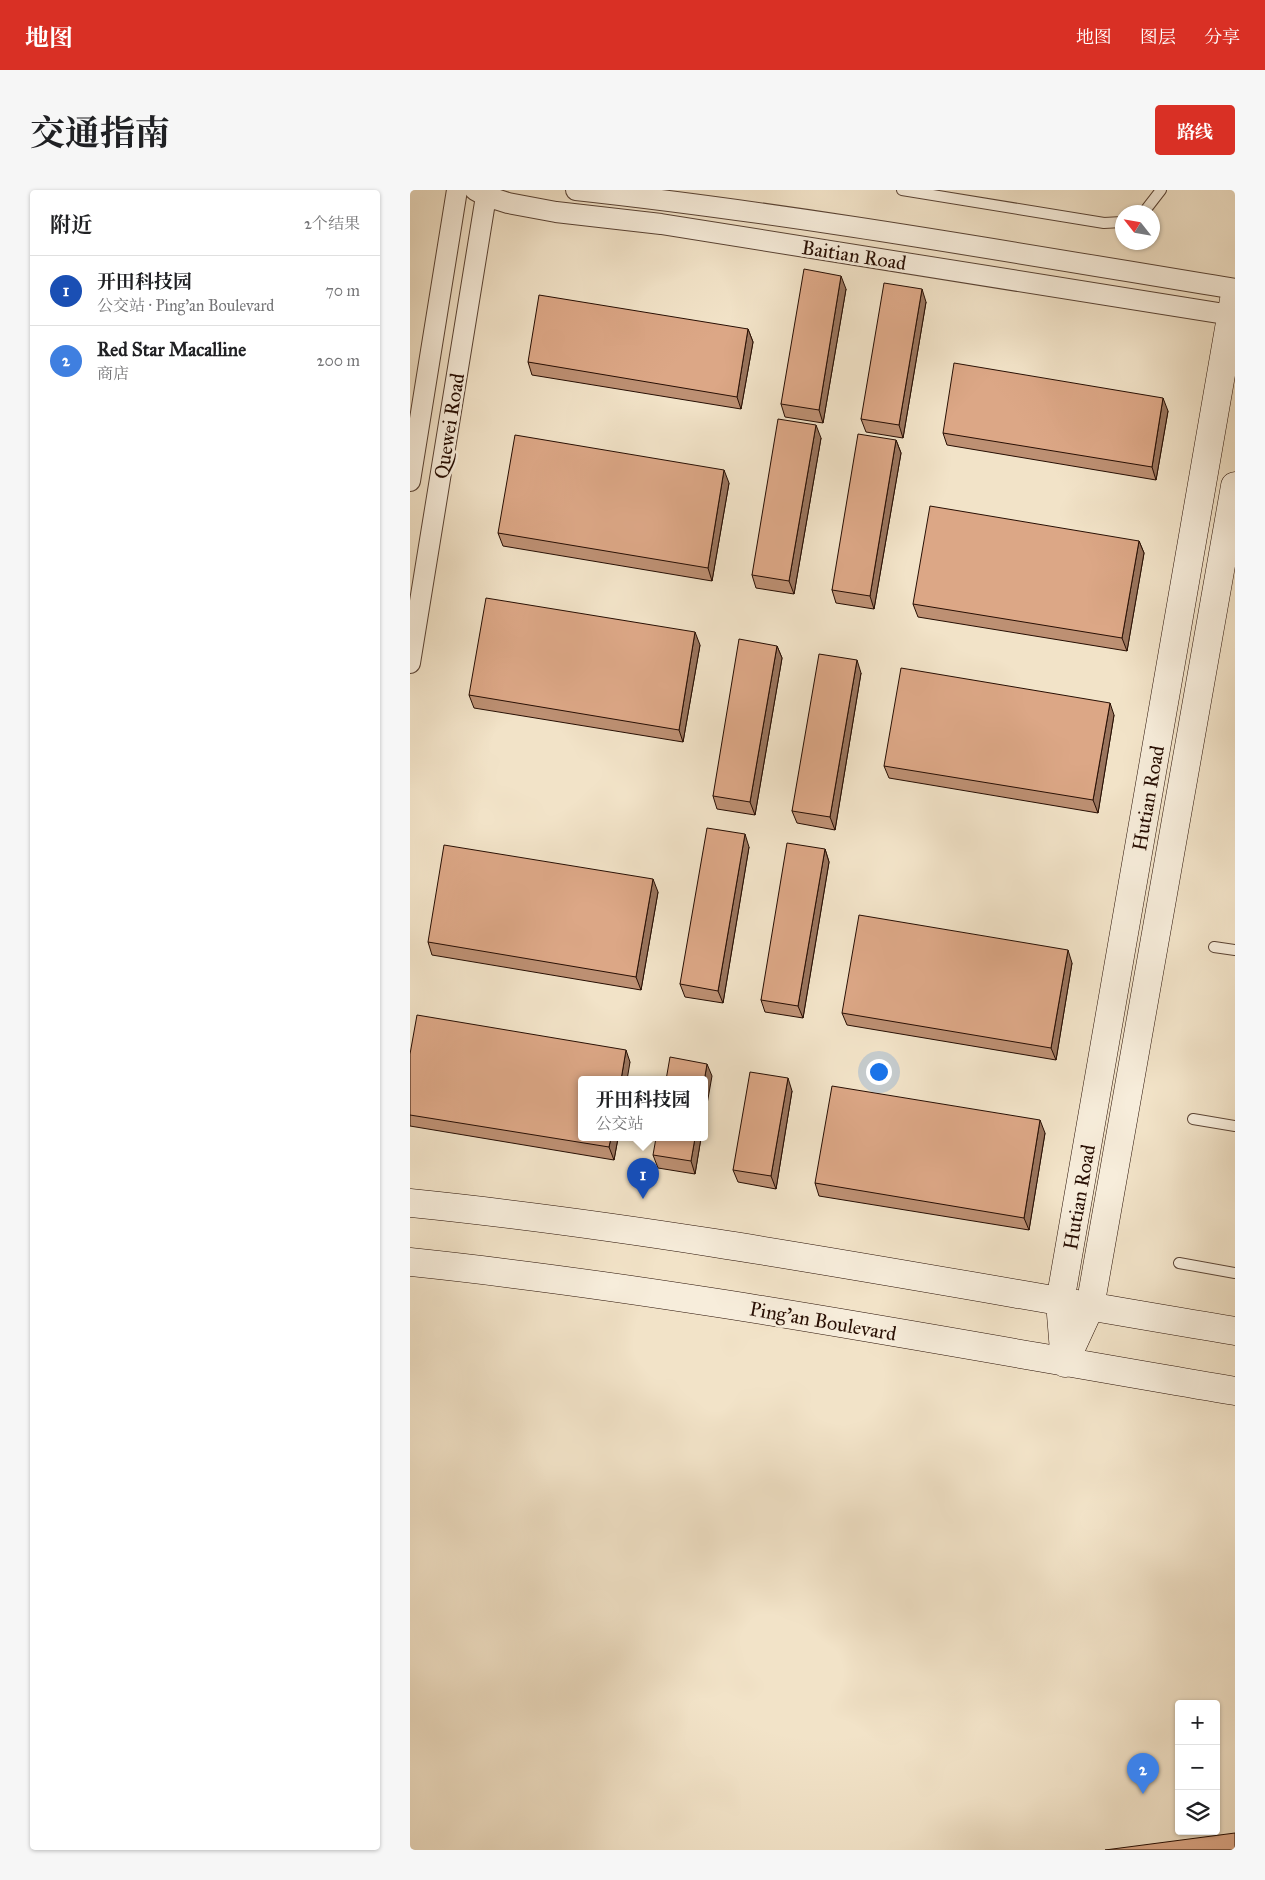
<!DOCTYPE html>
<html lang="zh">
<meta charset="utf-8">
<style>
body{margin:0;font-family:"IM FELL Great Primer","Noto Serif SC",serif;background:#f6f6f6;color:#202124}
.controls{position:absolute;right:15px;bottom:15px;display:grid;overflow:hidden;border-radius:5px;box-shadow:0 1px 4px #0004}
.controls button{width:45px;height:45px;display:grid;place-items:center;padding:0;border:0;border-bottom:1px solid #e0e0e0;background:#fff;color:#202124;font:25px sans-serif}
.compass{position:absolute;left:705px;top:15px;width:45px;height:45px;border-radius:50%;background:#fff;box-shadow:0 1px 4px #0004;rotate:301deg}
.you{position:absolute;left:468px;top:881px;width:18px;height:18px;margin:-12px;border:4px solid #fff;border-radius:50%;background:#1a73e8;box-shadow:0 0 0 8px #1a73e833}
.badge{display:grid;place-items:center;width:32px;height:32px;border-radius:50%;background:#d93025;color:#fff;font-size:16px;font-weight:700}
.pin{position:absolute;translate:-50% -41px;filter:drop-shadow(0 1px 2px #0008)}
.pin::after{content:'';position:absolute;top:26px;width:18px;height:15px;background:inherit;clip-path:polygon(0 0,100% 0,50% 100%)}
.popup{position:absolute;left:168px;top:886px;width:130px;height:65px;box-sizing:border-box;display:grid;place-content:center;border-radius:5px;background:#fff;filter:drop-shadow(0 1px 4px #0005);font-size:16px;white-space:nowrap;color:#757577}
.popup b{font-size:19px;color:#202124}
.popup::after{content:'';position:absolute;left:50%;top:100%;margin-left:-10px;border:10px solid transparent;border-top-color:#fff}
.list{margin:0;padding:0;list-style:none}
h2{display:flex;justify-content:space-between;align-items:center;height:65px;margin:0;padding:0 20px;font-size:21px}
h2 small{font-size:16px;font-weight:400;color:#757577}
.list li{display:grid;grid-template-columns:32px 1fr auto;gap:15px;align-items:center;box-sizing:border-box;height:70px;padding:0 20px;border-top:1px solid #e0e0e0}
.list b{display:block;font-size:19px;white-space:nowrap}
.list p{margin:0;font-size:16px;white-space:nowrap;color:#757577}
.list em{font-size:16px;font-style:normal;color:#757577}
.icon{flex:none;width:28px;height:28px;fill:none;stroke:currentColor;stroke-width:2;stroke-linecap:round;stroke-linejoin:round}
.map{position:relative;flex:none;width:825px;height:1660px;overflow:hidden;border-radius:5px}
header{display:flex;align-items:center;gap:30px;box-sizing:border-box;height:70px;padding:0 25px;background:#d93025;color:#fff}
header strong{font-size:24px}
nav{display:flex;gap:28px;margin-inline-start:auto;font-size:18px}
.intro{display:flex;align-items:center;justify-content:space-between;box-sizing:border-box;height:120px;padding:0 30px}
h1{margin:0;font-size:35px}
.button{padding:12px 22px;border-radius:5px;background:#d93025;color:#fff;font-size:18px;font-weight:700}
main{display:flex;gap:30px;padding:0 30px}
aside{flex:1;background:#fff;border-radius:5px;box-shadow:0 1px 4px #0004}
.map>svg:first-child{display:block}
</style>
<header>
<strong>地图</strong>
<nav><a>地图</a><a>图层</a><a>分享</a></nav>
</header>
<div class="intro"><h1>交通指南</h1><a class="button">路线</a></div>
<main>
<aside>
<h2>附近<small>2个结果</small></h2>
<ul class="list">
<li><span class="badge" style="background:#1a4fb4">1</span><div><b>开田科技园</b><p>公交站 · Ping'an Boulevard</p></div><em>70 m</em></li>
<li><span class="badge" style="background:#3f7fe0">2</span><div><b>Red Star Macalline</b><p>商店</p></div><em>200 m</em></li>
</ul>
</aside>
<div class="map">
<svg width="825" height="1660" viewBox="0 0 825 1660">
<rect width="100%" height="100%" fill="#f2e3c8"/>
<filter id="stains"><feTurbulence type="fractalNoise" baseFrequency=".004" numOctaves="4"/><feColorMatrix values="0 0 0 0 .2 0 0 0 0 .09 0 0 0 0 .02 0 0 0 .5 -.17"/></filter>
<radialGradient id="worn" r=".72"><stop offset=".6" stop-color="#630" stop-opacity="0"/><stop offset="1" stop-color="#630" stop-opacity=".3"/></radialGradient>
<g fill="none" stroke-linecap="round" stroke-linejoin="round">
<g stroke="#5a4334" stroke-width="12">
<path id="lane" d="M492 0 694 33 712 32
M734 22 751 0
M804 757 825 760
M783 929 825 936
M769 1073 825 1083"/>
</g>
<g stroke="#5a4334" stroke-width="22">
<path id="street" d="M65 0 76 6 98 13 146 22 251 34 821 125 825 124
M166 0C386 24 606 63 825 99
M0 291 47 0
M0 473 77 0"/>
</g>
<g stroke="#270e03" stroke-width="29">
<path id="secondary" d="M0 1013C277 1041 551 1096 825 1141
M0 1072C277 1101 551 1155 825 1201
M656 1169 680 1117 825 296
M655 1173 650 1112 825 104"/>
</g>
<use href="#lane" stroke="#f7eddb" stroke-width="10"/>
<use href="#street" stroke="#f7eddb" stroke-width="20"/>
<use href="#secondary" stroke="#f7eddb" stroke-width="28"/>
</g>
<path fill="#bd9073" stroke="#270e03" d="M436 99 413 233 375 227 371 214Z
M516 112 493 248 456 242 451 229Z
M338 139 343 152 331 219 122 185 118 172Z
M758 221 746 290 537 255 533 243Z
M411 248 384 404 346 398 342 385Z
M486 250 491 263 464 419 426 413 422 400Z
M319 293 302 391 93 356 88 343Z
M729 351 734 363 717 461 508 427 503 414Z
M290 455 273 552 64 518 59 505Z
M367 456 372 468 345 625 307 619 303 606Z
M451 483 425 640 387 633 382 621Z
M704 525 688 623 479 588 474 576Z
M339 657 313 813 275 807 270 794Z
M415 659 419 672 393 828 355 822 351 810Z
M248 702 231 800 22 765 18 752Z
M662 773 646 870 437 835 432 823Z
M0 864 220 872 172 948H208L204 970 0 936Z
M382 901 366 999 328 992 323 980Z
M635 943 619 1040 409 1006 405 993Z
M291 948 285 984 248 978 243 965Z"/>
<path fill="#9a755e" stroke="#270e03" d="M431 86 436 99 413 233 409 220Z
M512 99 516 112 493 248 489 235Z
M338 139 343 152 331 219 327 207Z
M753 208 758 221 746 290 742 277Z
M406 235 411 248 384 404 379 391Z
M486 250 491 263 464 419 460 406Z
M314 280 319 293 302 391 298 378Z
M729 351 734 363 717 461 712 448Z
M285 442 290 455 273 552 269 540Z
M367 456 372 468 345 625 340 612Z
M447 470 451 483 425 640 420 627Z
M700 513 704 525 688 623 683 610Z
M335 644 339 657 313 813 308 801Z
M415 659 419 672 393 828 388 816Z
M243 689 248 702 231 800 226 787Z
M658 760 662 773 646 870 641 858Z
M216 860 220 872 217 890H211Z
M297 874 302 886 294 931V892Z
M378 888 382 901 366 999 361 986Z
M630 930 635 943 619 1040 614 1028Z
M201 948H208L204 970 199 957Z
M285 948H291L285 984 281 971Z"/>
<path fill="#dca786" stroke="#270e03" d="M394 79 431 86 409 220 371 214Z
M474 93 512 99 489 235 451 229Z
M129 105 338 139 327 207 118 172Z
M544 173 753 208 742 277 533 243Z
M368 229 406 235 379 391 342 385Z
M448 244 486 250 460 406 422 400Z
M105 245 314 280 298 378 88 343Z
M520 316 729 351 712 448 503 414Z
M76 408 285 442 269 540 59 505Z
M329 449 367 456 340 612 303 606Z
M409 464 447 470 420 627 382 621Z
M491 478 700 513 683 610 474 576Z
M297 638 335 644 308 801 270 794Z
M377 653 415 659 388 816 351 810Z
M34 655 243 689 226 787 18 752Z
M449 725 658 760 641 858 432 823Z
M7 825 216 860 211 890H172V948H201L199 957 0 925V864Z
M260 867 297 874 294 892V890H256Z
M340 882 378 888 361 986 323 980Z
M422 896 630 930 614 1028 405 993Z
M246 948H285L281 971 243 965Z
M825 1643V1660H695Z"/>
<g text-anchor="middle" stroke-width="5" stroke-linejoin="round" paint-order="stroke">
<g font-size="20" fill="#270e03" stroke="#f7eddb">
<text transform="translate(444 65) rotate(9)" y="7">Baitian Road</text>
<text transform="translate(39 236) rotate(-81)" y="7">Quewei Road</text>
<text transform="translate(738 608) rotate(-80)" y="7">Hutian Road</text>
<text transform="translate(669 1007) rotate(-80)" y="7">Hutian Road</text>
<text transform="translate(413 1131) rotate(10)" y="7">Ping'an Boulevard</text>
</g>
</g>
<rect width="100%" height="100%" filter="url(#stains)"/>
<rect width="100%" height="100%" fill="url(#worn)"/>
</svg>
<div class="controls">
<button>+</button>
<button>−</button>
<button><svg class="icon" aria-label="layers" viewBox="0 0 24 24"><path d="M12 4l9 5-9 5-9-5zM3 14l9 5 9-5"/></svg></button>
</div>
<svg class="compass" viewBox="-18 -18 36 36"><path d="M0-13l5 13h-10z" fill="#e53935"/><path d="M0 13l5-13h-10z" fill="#757577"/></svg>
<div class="you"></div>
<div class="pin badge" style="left:233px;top:1009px;background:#1a4fb4">1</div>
<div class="popup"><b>开田科技园</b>公交站</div>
<div class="pin badge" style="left:733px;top:1604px;background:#3f7fe0">2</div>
</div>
</main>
